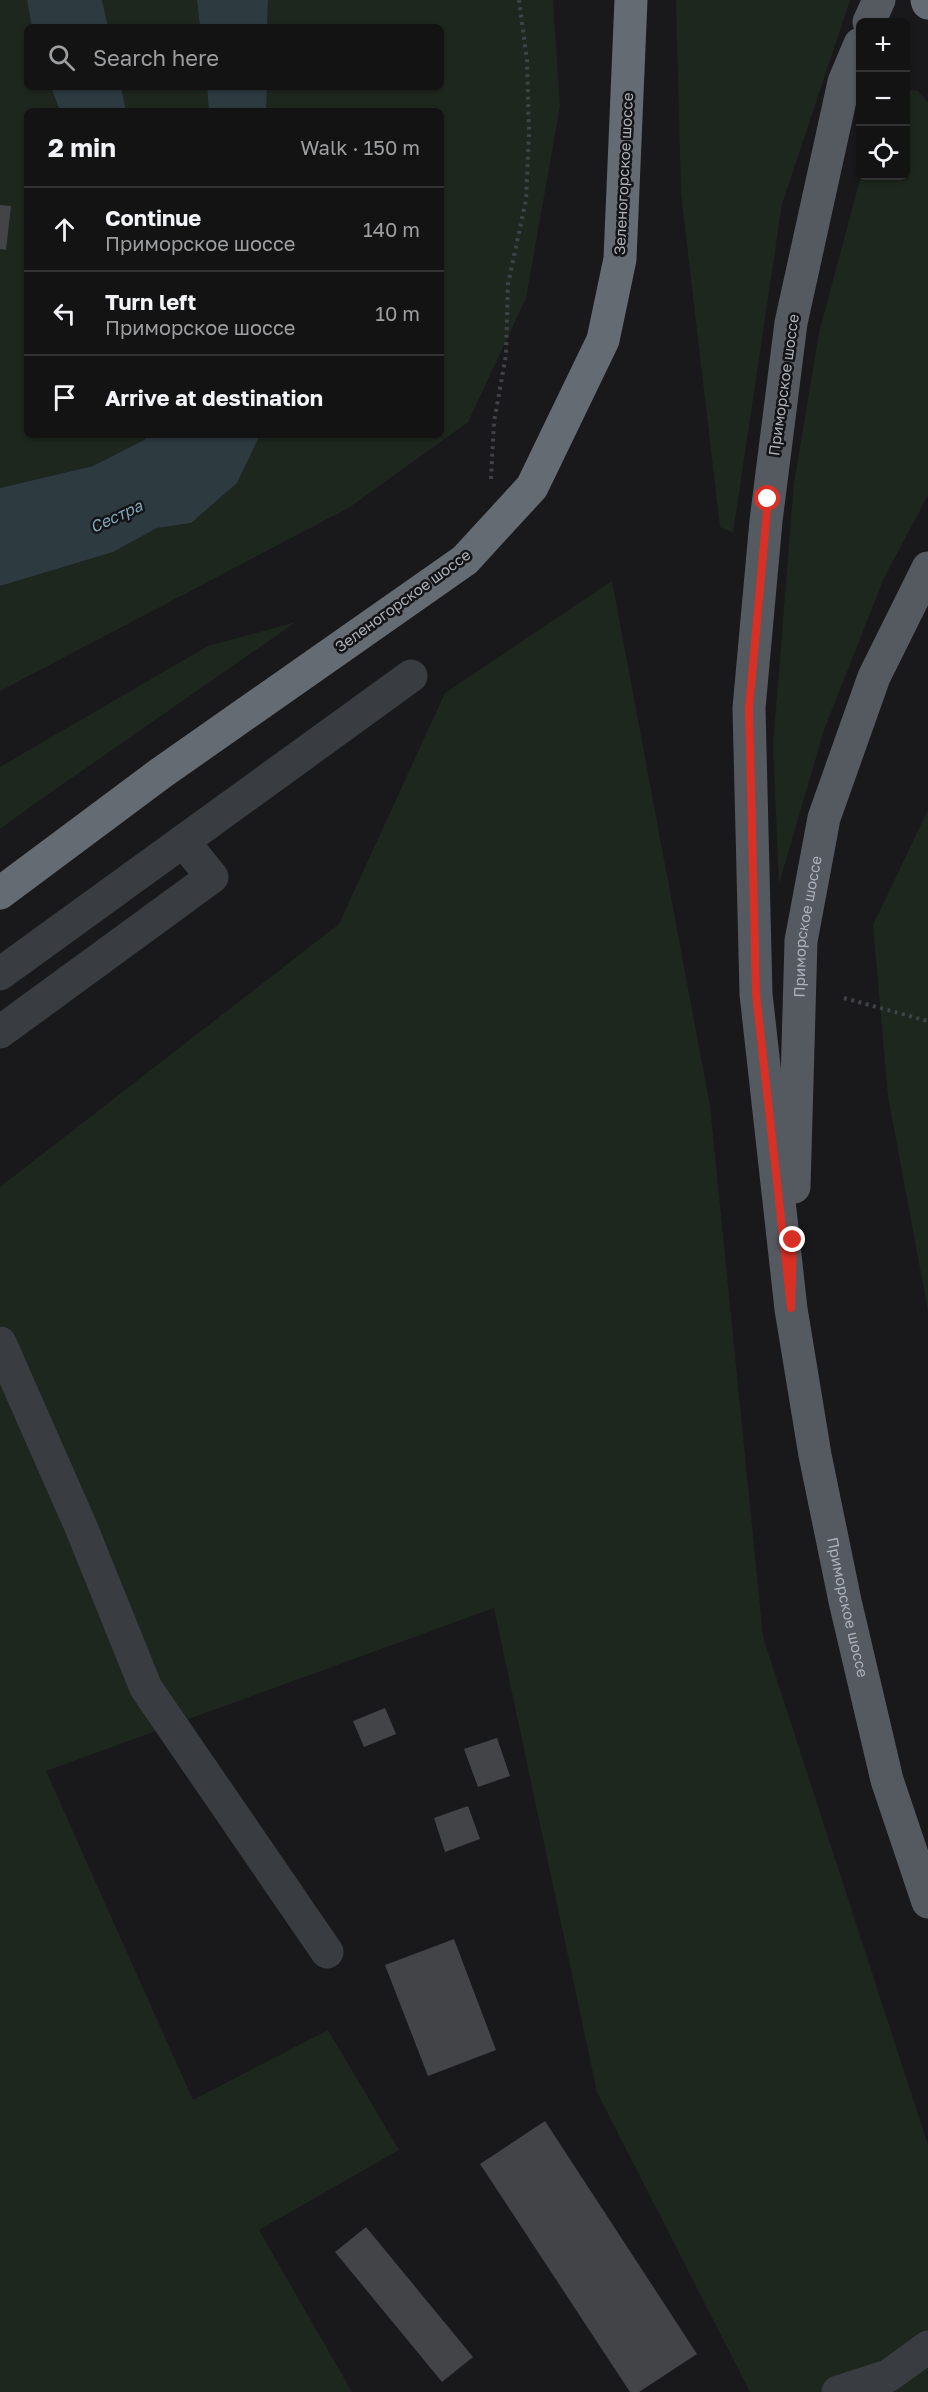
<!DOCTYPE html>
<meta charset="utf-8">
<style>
body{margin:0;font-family:"Golos Text",sans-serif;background:#1c1c1d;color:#f1f3f6}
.controls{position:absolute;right:18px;top:18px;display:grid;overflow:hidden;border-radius:9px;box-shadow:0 2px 4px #0004}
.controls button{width:54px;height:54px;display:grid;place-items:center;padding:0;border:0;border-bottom:2px solid #323234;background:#131314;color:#f1f3f6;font:30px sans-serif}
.stop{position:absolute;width:18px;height:18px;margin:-14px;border:4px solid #d93025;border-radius:50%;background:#fff}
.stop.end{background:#d93025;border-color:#fff;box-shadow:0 2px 6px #0008}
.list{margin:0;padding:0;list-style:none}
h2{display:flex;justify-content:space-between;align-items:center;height:78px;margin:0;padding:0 24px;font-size:26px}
h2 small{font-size:20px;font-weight:400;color:#9d9ea0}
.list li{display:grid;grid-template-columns:39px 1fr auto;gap:18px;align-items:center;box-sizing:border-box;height:84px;padding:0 24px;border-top:2px solid #323234}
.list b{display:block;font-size:22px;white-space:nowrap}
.list p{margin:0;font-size:20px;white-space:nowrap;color:#9d9ea0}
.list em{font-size:20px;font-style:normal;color:#9d9ea0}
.icon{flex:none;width:33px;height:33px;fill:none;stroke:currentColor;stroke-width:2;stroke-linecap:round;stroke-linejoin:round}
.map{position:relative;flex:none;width:928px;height:2392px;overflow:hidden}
.search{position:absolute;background:#131314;box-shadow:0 2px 4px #0004;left:24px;top:24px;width:420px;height:66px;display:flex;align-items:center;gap:15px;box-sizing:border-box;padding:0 21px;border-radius:9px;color:#9d9ea0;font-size:22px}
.panel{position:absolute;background:#131314;box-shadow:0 2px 4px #0004;left:24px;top:108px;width:420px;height:330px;border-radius:9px}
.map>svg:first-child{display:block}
</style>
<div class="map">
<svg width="928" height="2392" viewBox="0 0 928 2392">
<rect width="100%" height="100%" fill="#19191b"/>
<path fill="#1e271e" d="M0 0H27L32 27H27V87H51L60 111H27V435H149L144 440 93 466 0 488Z
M102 0H197L200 27H108Z
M268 0H553L560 106 526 298 468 422 350 507 0 691V586L113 552 157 528 191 523 237 483 260 435H441V111H266L267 87H441V27H267Z
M676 0H850L782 204 733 533 720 527 681 193Z
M121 87H207L209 111H126Z
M906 89 918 91 928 102V495L884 578 824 730 779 884 773 746 794 483 819 333 861 176H906Z
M612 581 710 1106 763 1637 928 2145V2392H750L597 2092 494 1608 46 1771 193 2100 328 2030 399 2150 259 2230 352 2392H0V1187L339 924 445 693Z
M296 622 37 802 0 829V767L208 646Z
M928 810V1311L888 1096 873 925Z"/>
<path fill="#2d3b41" d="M27 0H102L108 27H32Z
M197 0H268L267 27H200Z
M51 87H121L126 111H60Z
M207 87H267L266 111H209Z
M149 435H260L237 483 191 523 157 528 113 552 0 586V488L93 466 144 440Z"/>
<path fill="#434448" d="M0 205 11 206 6 250 0 249Z
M385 1708 396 1734 364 1747 353 1721Z
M497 1738 510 1776 478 1787 464 1749Z
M468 1806 480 1839 445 1852 434 1818Z
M454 1939 496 2050 428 2076 385 1965Z
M545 2121 697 2354 639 2392H630L480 2164Z
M366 2227 473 2357 442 2382 335 2252Z"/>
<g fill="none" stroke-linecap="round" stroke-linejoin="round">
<path stroke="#3f4348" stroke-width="4" stroke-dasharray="3 4.5" stroke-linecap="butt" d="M491 479 494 422 506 355 508 284 526 200 529 133 527 60 519 0
M844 998 928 1021"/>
<path stroke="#393c41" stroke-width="33" d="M0 974 411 676
M0 1032 212 877 183 841
M0 1343 81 1527 146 1688 327 1952
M838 2392 888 2376 928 2347"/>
<g stroke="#555960" stroke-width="33">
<path d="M869 22 879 0"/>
<path id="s1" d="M860 44 844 82 791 323 766 521 749 708 756 994 791 1309 815 1455 845 1601 887 1780 928 1902"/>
<path id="s2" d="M794 1187 801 941 824 818 874 677 928 568"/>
</g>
<path stroke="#656b72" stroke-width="33" d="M927 0 928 3
M0 893 161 773 465 560 532 487 603 340 620 259 631 0"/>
</g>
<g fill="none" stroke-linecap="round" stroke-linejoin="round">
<path stroke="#d93025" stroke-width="8" d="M768 499 749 708 756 994 791 1308 793 1240"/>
</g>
<g text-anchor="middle" stroke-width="5" stroke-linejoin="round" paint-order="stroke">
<g font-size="15" fill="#aab2bc" stroke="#141416">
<text transform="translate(624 174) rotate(-87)" y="5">Зеленогорское шоссе</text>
<text transform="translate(784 385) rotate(-82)" y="5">Приморское шоссе</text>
<text transform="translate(403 601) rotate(-36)" y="5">Зеленогорское шоссе</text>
<text dy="5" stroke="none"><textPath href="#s2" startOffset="261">Приморское шоссе</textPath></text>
<text dy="5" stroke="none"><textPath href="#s1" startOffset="1582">Приморское шоссе</textPath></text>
</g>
<g font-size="16" font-style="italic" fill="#7fa7b9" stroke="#141416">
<text transform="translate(116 516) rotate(-25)" y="6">Сестра</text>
</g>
</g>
</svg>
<div class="controls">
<button>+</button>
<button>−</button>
<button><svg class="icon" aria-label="locate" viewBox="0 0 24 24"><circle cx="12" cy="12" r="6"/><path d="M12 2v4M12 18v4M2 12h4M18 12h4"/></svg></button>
</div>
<div class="stop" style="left:768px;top:499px"></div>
<div class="stop end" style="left:793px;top:1240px"></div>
<div class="search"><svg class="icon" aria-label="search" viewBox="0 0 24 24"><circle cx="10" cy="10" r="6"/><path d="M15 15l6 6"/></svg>Search here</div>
<section class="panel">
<h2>2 min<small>Walk · 150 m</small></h2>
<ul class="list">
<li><svg class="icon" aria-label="ahead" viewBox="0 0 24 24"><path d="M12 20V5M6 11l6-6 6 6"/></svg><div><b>Continue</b><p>Приморское шоссе</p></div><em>140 m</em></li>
<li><svg class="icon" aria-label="left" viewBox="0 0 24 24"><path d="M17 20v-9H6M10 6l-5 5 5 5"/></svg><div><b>Turn left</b><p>Приморское шоссе</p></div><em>10 m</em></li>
<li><svg class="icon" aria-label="arrive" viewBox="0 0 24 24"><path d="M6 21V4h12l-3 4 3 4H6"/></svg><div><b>Arrive at destination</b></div></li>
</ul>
</section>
</div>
